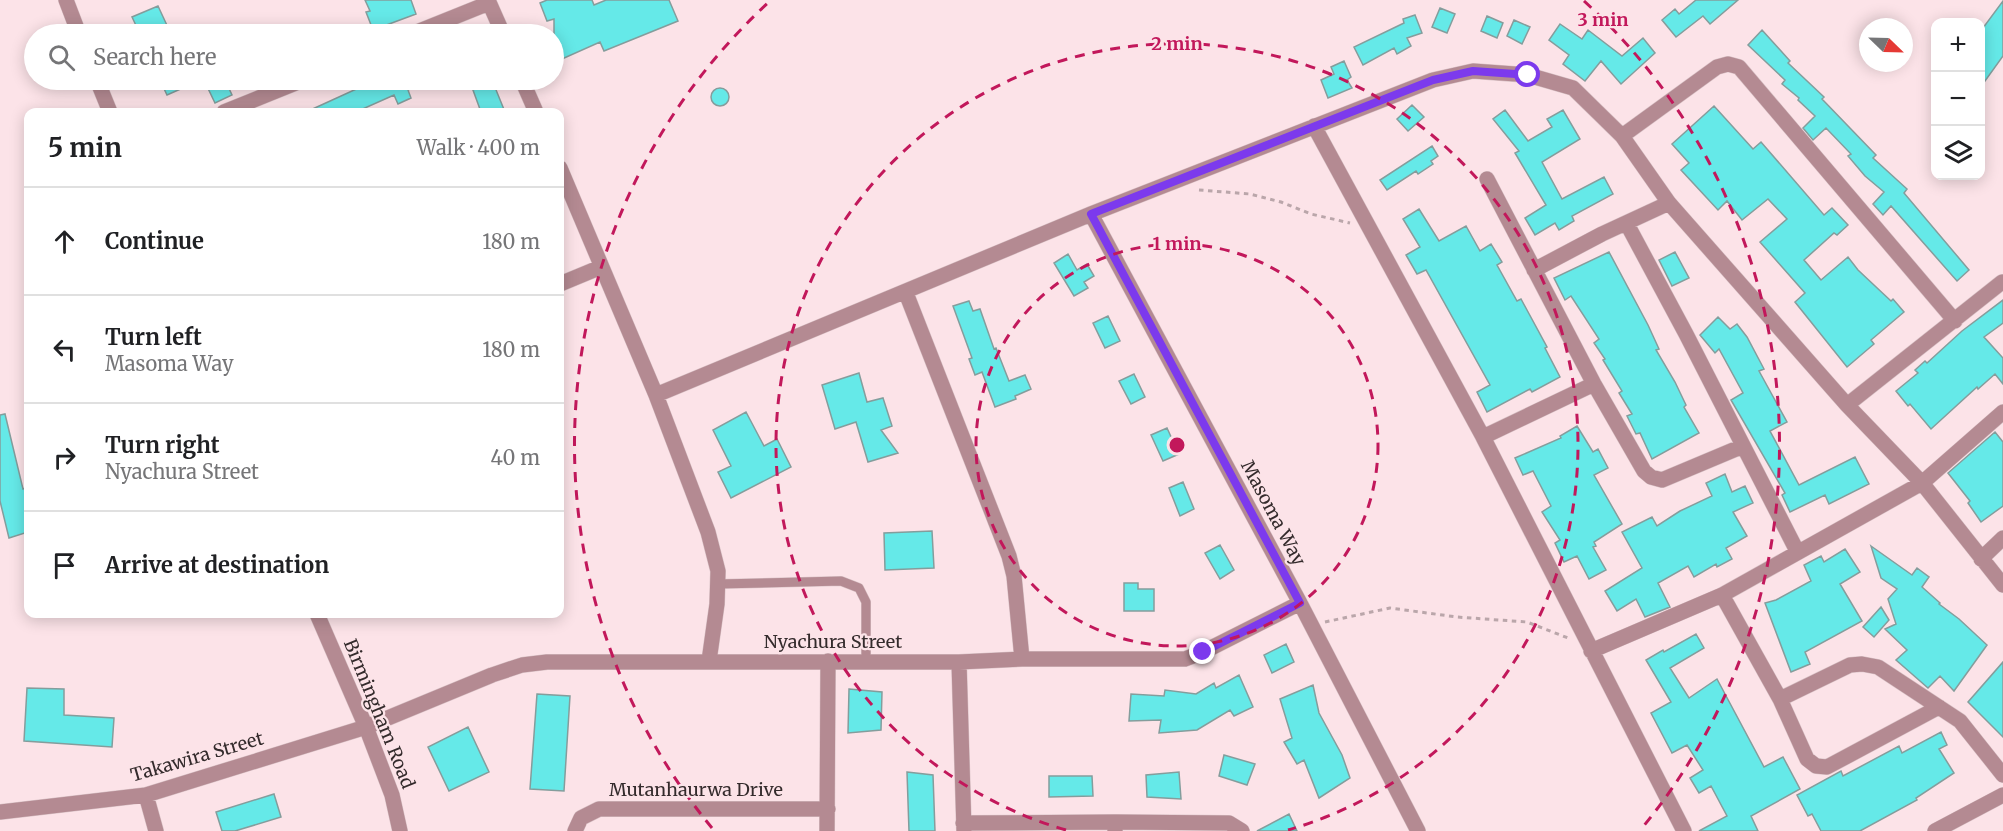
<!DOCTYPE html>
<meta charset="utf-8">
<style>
body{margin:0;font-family:Merriweather,serif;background:#f2f2f2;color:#202124}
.controls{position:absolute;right:18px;top:18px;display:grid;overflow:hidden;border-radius:12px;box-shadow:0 3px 15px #0003}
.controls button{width:54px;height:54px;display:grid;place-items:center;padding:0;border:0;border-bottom:2px solid #e0e0e0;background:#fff;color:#202124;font:30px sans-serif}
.compass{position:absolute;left:1859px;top:18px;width:54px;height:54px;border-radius:50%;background:#fff;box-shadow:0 3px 15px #0003;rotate:113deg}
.stop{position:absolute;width:18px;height:18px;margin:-14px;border:4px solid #7c3aed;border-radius:50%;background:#fff}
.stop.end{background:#7c3aed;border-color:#fff;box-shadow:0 2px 6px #0008}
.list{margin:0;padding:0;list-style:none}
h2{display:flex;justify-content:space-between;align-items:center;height:78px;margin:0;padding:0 24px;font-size:26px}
h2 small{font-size:20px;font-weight:400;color:#757577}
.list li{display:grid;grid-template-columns:39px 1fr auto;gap:18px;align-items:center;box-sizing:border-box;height:108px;padding:0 24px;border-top:2px solid #e0e0e0}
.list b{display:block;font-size:22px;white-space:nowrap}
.list p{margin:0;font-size:20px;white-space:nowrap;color:#757577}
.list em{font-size:20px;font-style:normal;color:#757577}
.icon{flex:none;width:33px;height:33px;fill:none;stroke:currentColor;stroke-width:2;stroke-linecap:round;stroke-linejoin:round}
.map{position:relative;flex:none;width:2003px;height:831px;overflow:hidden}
.search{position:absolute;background:#fff;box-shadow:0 3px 15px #0003;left:24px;top:24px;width:540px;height:66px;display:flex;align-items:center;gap:15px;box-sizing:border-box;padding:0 21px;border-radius:33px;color:#757577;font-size:22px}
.panel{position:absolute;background:#fff;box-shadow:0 3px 15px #0003;left:24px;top:108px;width:540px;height:510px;border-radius:12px}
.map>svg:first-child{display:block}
</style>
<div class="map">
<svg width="2003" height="831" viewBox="0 0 2003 831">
<rect width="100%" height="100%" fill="#fce3e8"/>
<path fill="#65e9e8" stroke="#849d9c" stroke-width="1.5" d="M365 0H411L416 14 373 30 366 12 370 11Z
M547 0H592L594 5 606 0H669L678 21 604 51 600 42 562 59 554 40V19L547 21 540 3Z
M1696 0H1738L1710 24 1703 16 1676 37 1662 20 1675 9 1679 14Z
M2003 1V56L1980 88V32Z
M158 6 171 34H140L132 17Z
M1440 8 1455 14 1447 33 1432 27Z
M1415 15 1422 33 1407 38 1411 46 1397 54 1394 48 1363 65 1354 47 1404 23 1403 19Z
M1487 16 1503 23 1497 38 1481 31Z
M1514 20 1530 27 1522 44 1507 36Z
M1560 24 1582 39 1588 30 1622 56 1643 38 1655 53 1621 84 1601 61 1585 81 1563 64 1569 55 1549 40Z
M1762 30 1790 61 1788 63 1824 97 1822 99 1876 155 1873 158 1907 189 1904 193 1969 270 1957 281 1891 206 1883 215 1873 204 1884 192 1865 176 1848 156 1851 154 1826 128 1813 140 1803 128 1815 116 1798 100 1799 98 1782 84 1785 80 1748 45Z
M1344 61 1351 77 1347 80 1352 88 1328 98 1321 80 1334 74 1331 67Z
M160 80H201L167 95Z
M204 80H225L232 95 215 103Z
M376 80H429L408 90 411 98 398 104 394 95 356 112H306Z
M476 80H492L505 112H481L473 90 479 87Z
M711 97a9 9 0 1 1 18 0a9 9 0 1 1-18 0Z
M1412 105 1424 117 1408 131 1397 119Z
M1714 106 1753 149 1761 142 1824 215 1832 208 1848 225 1837 235 1834 233 1804 260 1821 280 1848 257 1858 270 1891 301 1893 299 1904 312 1871 340 1874 344 1847 367 1795 302 1805 293 1760 242 1787 219 1768 199 1742 220 1727 201 1718 210 1681 170 1689 163 1672 144Z
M1505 110 1528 141 1552 127 1547 119 1563 110 1580 139 1542 162 1562 199 1604 177 1613 194 1572 216 1574 221 1559 230 1555 223 1535 235 1525 218 1546 205 1515 153 1519 151 1493 119Z
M1432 146 1438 156 1431 161 1433 164 1418 174 1416 171 1387 190 1380 180Z
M1419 209 1439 241 1466 226 1480 251 1491 244 1502 262 1497 265 1517 301 1521 299 1547 347 1545 348 1560 377 1532 392 1530 389 1487 412 1477 392 1490 385 1426 270 1417 274 1406 255 1420 247 1403 219Z
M1609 252 1648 325 1659 349 1656 350 1675 382 1686 405 1684 407 1699 433 1652 459 1640 433 1636 434 1627 416 1632 414 1619 393 1622 391 1603 360 1605 359 1594 343 1599 339 1571 296 1565 300 1554 278Z
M1675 252 1689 278 1672 286 1659 260Z
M1068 254 1077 270 1087 264 1094 276 1084 282 1088 288 1074 296 1054 263Z
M2003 300V323L1984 337 2003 358V384L1995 374 1978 389 1977 387 1931 429 1910 404 1908 406 1896 391 1918 373 1915 370 1925 361 1927 363 1962 331Z
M969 301 973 311 980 309 994 349 996 348 1009 381 1025 375 1031 389 1015 396 1016 399 995 407 982 372 975 375 969 359 972 358 953 306Z
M1108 316 1120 341 1105 348 1093 323Z
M1718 317 1730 329 1737 324 1747 337 1764 369 1759 371 1787 422 1770 431 1799 485 1855 457 1869 484 1829 504 1825 495 1790 512 1782 495 1785 493 1731 400 1743 393 1719 349 1715 353 1700 335Z
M859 373 867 402 883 398 892 426 881 430 898 453 868 462 856 422 835 429 822 385Z
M1134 374 1145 397 1131 404 1119 381Z
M746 412 764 446 777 439 791 467 731 498 718 472 731 466 713 430Z
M5 414 23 489 28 487V532L9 538 0 501V415Z
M1577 426 1593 452 1598 449 1608 468 1594 475 1622 524 1594 542 1596 546 1593 547 1606 570 1589 579 1577 556 1564 562 1555 543 1560 540 1542 512 1551 506 1533 471 1523 475 1515 458 1561 438 1560 436Z
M1167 428 1179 454 1163 461 1151 435Z
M1995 432 2003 442V506L1981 522 1968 503 1970 501 1948 473Z
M1725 474 1732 492 1745 486 1753 503 1733 512 1747 536 1726 548 1732 559 1717 567 1716 564 1694 577 1688 566 1658 583 1670 607 1645 617 1636 599 1617 611 1605 591 1642 568 1622 532 1652 517 1657 526 1680 511 1712 496 1706 483Z
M1183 482 1194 509 1180 516 1169 488Z
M932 531 934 568 885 570 884 533Z
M1220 545 1234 570 1220 579 1205 553Z
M1871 546 1912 575 1917 568 1929 577 1922 587 1940 603 1939 604 1959 619 1987 645 1954 691 1940 676 1928 688 1896 660 1907 650 1885 629 1896 624 1888 599 1897 589 1881 578Z
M1845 549 1860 572 1840 584 1862 621 1805 652 1810 664 1791 672 1765 603 1776 600 1811 581 1804 565 1821 556 1824 562Z
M1124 583H1138V589H1154V611H1124Z
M1881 607 1889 620 1874 637 1863 627Z
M1696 634 1704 648 1670 668 1689 698 1717 679 1764 767 1783 757 1800 789 1751 816 1758 831H1699L1727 816 1711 786 1699 793 1690 778 1703 770 1687 745 1672 753 1651 713 1671 702 1646 660 1663 650 1664 652Z
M1286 644 1294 662 1272 673 1264 655Z
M2003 662V737L1968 702Z
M1239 675 1253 707 1234 716 1230 710 1197 730 1159 733 1161 720 1129 721 1131 694 1164 696 1165 690 1196 694 1214 683 1216 688Z
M1313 685 1319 713 1342 755 1350 778 1319 798 1304 760 1297 764 1284 742 1292 738 1280 699Z
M27 688 64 689V715L114 718 112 747 24 741Z
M849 689 882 692 881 730 848 733Z
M537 694 570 696 564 791 530 789Z
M468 727 489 772 449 791 428 747Z
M1941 732 1947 745 1939 749 1954 773 1916 798 1917 800 1860 831H1821L1812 814 1808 816 1797 795 1841 771 1843 776 1899 746 1902 753Z
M1224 755 1255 764 1247 785 1219 776Z
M907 772 933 775 935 831H909Z
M1179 772 1181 799 1147 797 1146 775Z
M1049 776H1092L1093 796 1049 797Z
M274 794 281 817 235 831H222L216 812Z
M1289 814 1297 831H1257Z"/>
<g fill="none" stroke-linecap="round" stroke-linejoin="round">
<g stroke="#d8c2c6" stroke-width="10">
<path id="service" d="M718 584 841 581 859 588 866 602V661"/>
</g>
<g stroke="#d8c2c6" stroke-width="16">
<path id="minor" d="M488 0 503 34
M412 34 489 3
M522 80 536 112
M224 112 303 80
M1314 126 1483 437 1684 831
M1622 136 1717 67 1728 64 1739 67 1955 321
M560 168 656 395 708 532 718 571 717 604 709 661
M1487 179 1594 384 1644 471 1651 477 1662 480 1743 446
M1091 214 1300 603 1418 831
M1627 224 1686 334 1797 551
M1534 270 1602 234 1669 203
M560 284 601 267
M906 293 1009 556 1014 576 1022 659
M656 395 1091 214 1433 80 1473 71 1528 75 1573 88 1622 136 1669 203 1847 405 1922 483 2003 585
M1847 405 2002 282
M1483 437 1594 384
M1981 559 2003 538
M1722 595 1780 699 1807 759 1816 766 1827 767 1939 707
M1591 651 1722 595 1922 483 2003 412
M959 662 964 831
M1780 699 1850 665 1862 664 1878 667 1960 721 2003 775
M146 795 156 831
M0 812 146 795 366 727 492 675 522 665 547 662H959L1022 659H1185L1203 652 1300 603
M1115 822 1229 823 1242 831
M963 823 1115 822V831
M575 831 581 818 599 809H828
M827 831 828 661
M1935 831 2003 795"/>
</g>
<g stroke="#d8c2c6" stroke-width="16">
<path id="tertiary" d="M66 0 79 34
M97 80 110 112
M317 614 366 727 392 795 400 831"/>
</g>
<path stroke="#baa6aa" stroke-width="3" stroke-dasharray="4.5 4.5" stroke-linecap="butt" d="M1199 190 1250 194 1281 202 1311 214 1350 223
M1325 622 1390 608 1457 617 1527 622 1568 638"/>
<use href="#service" stroke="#b48a92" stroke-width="9"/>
<use href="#minor" stroke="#b48a92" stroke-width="15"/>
<use href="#tertiary" stroke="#b48a92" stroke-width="15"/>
</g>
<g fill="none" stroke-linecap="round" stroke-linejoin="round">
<path stroke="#7c3aed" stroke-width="8" d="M1203 652 1300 603 1091 214 1433 80 1473 71 1528 75"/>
</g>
<g fill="none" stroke="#c2185b" stroke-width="3" stroke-dasharray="10 8">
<circle cx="1177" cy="445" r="201"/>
<path d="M1066 830A401 401 0 1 1 1288 830"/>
<path d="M712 828A602 602 0 0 1 770 1M1584 1A602 602 0 0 1 1642 828"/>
</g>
<g text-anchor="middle" stroke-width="4.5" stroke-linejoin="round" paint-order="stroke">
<g font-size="18" fill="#342b2c" stroke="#fce3e8">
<text transform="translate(1273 513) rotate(62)" y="6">Masoma Way</text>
<text x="833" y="648">Nyachura Street</text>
<text transform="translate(379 714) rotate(68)" y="6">Birmingham Road</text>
<text transform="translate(197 757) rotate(-16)" y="6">Takawira Street</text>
<text x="696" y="796">Mutanhaurwa Drive</text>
</g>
</g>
<circle cx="1177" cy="445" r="9" fill="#c2185b" stroke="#fce3e8" stroke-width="3"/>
<g font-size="18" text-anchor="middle" font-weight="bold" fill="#c2185b" stroke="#fce3e8" stroke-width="4.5" stroke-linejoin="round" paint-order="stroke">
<text x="1603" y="26">3 min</text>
<text x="1177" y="50">2 min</text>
<text x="1177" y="250">1 min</text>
</g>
</svg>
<div class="controls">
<button>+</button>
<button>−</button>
<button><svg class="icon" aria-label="layers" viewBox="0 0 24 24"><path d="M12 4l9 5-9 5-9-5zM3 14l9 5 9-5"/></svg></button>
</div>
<svg class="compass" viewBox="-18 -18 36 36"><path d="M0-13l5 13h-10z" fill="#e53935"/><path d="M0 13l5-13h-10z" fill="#757577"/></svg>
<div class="stop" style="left:1528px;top:75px"></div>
<div class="stop end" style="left:1203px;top:652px"></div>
<div class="search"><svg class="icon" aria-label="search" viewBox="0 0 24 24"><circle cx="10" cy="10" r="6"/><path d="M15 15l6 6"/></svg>Search here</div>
<section class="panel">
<h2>5 min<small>Walk · 400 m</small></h2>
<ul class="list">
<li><svg class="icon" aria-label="ahead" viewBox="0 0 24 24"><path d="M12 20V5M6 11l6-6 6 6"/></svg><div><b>Continue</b></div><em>180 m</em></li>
<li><svg class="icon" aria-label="left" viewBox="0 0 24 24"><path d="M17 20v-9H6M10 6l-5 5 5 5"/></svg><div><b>Turn left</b><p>Masoma Way</p></div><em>180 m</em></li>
<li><svg class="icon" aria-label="right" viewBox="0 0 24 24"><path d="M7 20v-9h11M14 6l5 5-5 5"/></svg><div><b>Turn right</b><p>Nyachura Street</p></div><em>40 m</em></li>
<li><svg class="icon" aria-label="arrive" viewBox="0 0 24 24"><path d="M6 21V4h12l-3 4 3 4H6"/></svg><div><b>Arrive at destination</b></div></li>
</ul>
</section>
</div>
